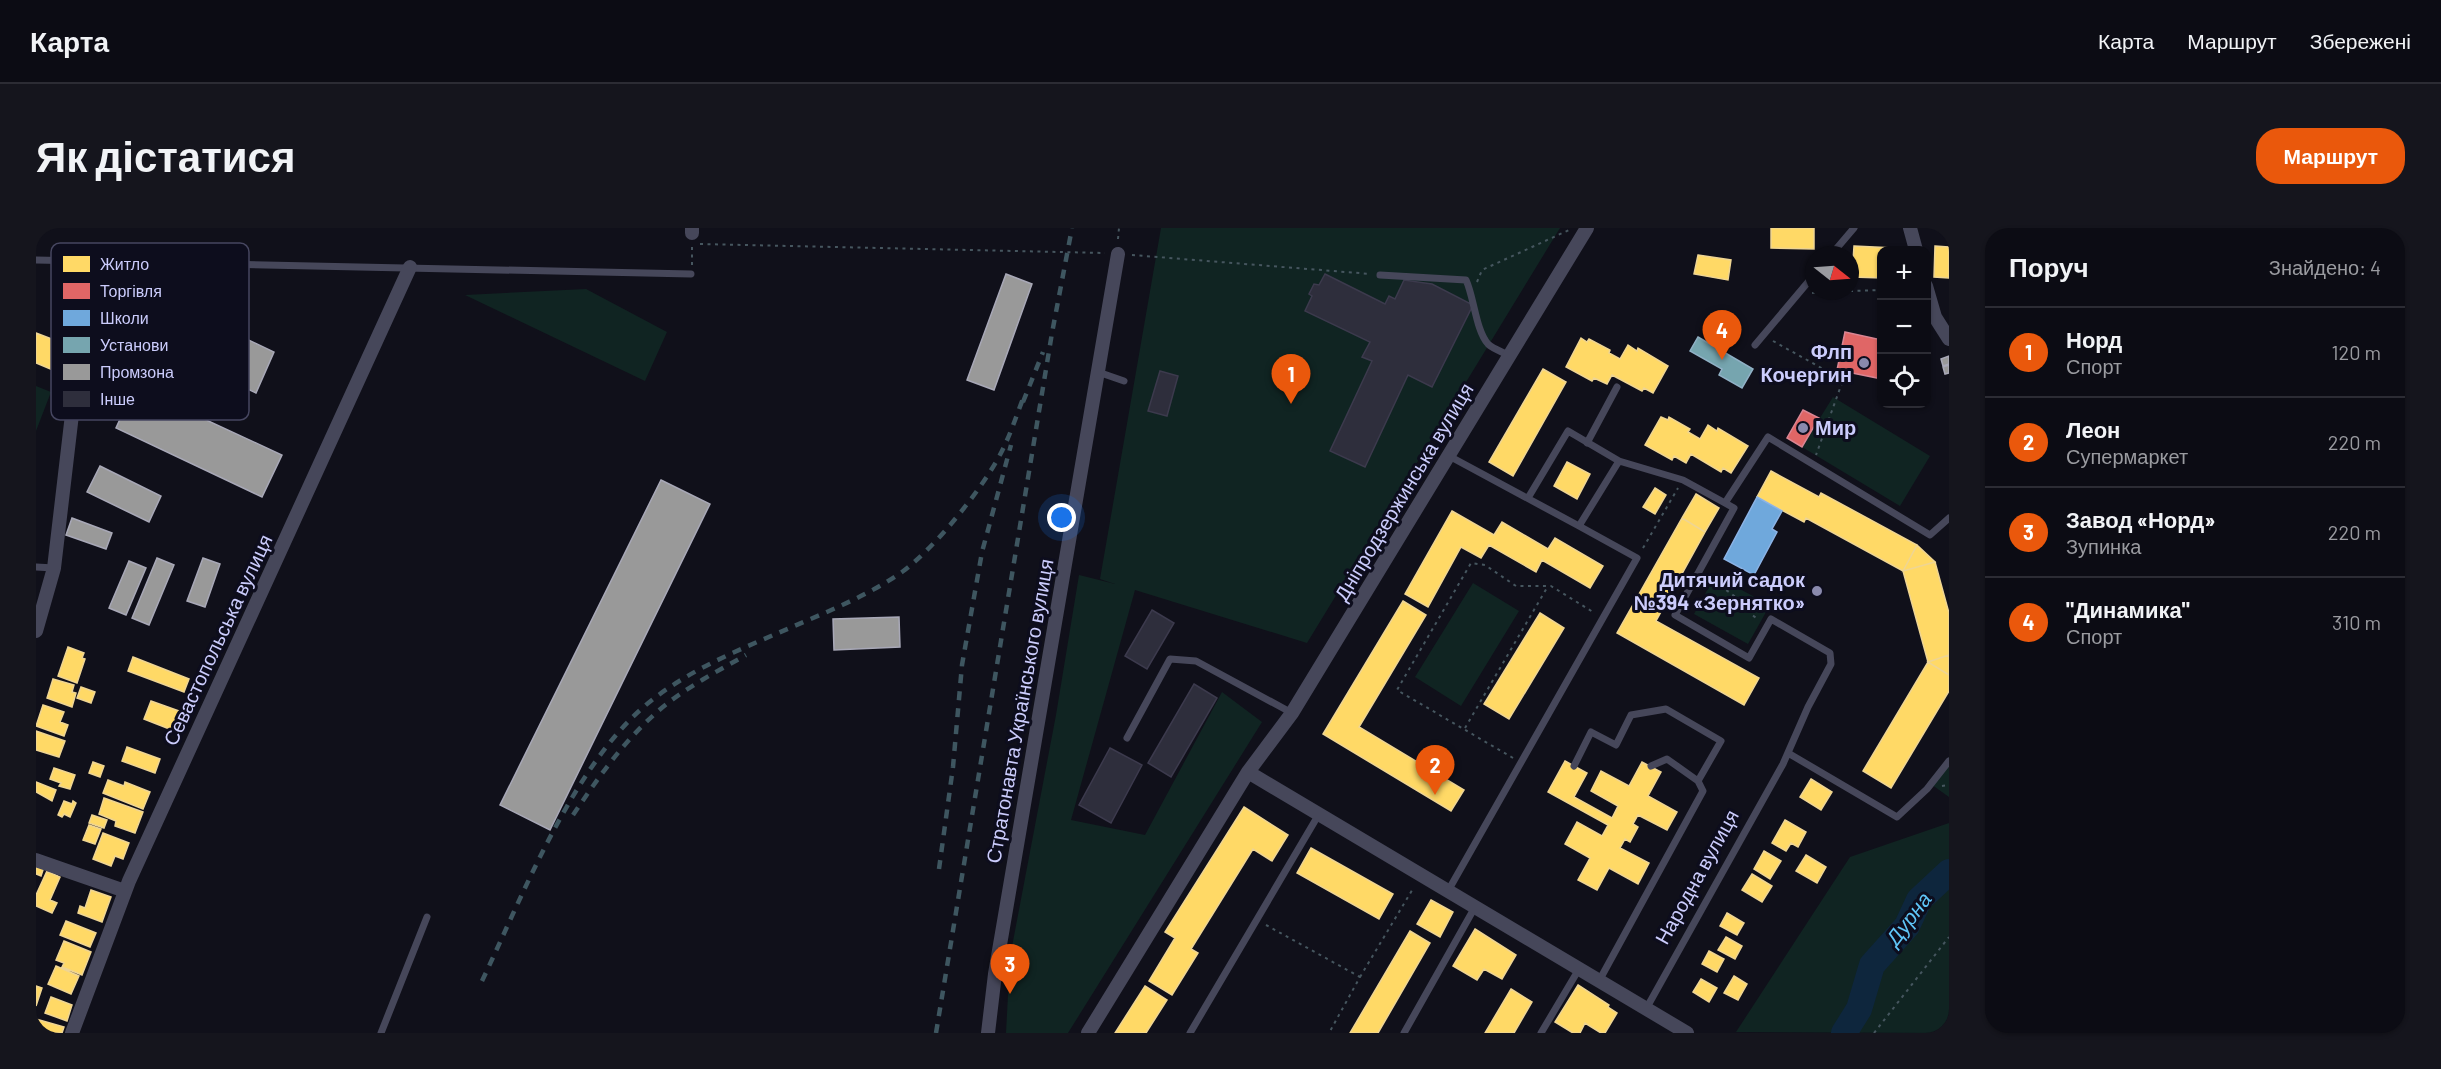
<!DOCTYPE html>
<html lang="uk">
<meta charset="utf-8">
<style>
body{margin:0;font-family:Barlow,sans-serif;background:#15151d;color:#f1f3f6}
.controls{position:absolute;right:18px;top:18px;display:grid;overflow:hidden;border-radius:12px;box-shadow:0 2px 4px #0004}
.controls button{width:54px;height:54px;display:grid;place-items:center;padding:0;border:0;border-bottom:2px solid #2c2c34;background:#0c0c14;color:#f1f3f6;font:30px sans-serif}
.compass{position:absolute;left:1769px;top:18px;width:54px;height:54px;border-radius:50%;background:#0c0c14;box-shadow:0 2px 4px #0004;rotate:107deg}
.you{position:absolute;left:1026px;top:290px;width:21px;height:21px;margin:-15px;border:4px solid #fff;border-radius:50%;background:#1a73e8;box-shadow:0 0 0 9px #1a73e833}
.badge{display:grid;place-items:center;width:39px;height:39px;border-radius:50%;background:#ea580c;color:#fff;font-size:20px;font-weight:700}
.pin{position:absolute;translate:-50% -50px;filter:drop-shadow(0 2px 3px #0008)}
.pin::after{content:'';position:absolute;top:32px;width:21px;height:18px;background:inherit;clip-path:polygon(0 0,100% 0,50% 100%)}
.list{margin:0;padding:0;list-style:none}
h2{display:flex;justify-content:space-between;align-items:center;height:78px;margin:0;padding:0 24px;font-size:26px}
h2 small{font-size:20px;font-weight:400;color:#9a9ba0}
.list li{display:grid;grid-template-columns:39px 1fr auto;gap:18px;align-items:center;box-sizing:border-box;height:90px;padding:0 24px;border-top:2px solid #2c2c34}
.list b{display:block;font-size:22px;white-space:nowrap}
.list p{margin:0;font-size:20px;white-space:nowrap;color:#9a9ba0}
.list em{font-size:20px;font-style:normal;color:#9a9ba0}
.icon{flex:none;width:33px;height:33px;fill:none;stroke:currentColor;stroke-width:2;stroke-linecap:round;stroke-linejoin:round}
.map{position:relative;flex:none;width:1913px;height:805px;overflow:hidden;border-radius:24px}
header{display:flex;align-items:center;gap:36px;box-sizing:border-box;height:84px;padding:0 30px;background:#0c0c14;border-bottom:2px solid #2c2c34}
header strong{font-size:28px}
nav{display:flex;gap:33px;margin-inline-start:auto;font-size:21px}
.intro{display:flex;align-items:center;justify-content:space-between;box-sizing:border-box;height:144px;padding:0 36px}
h1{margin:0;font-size:42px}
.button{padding:15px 27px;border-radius:24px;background:#ea580c;color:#fff;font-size:21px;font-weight:700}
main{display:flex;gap:36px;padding:0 36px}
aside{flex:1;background:#0c0c14;border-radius:24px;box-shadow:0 2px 4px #0004}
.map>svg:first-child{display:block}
</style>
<header>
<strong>Карта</strong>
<nav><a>Карта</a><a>Маршрут</a><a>Збережені</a></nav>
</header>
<div class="intro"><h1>Як дістатися</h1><a class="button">Маршрут</a></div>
<main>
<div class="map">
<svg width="1913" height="805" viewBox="0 0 1913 805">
<rect width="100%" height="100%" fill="#10101a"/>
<path fill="#102422" d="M1125 0H1524L1271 415 1099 362 1035 592 1109 607 1186 464 1226 494 1032 805H970L974 729 1020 487 1043 347 1079 356 1064 351Z
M550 61 631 104 609 153 429 67Z
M0 158 15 164 0 203Z
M1797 169 1894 228 1864 278 1766 219Z
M1679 348 1734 377 1712 416 1658 386Z
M1437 355 1483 383 1425 478 1379 449Z
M1913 529V569L1892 554Z
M1913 595V805L1700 804 1814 629Z"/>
<path fill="#ffd966" stroke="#efd593" stroke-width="1.5" d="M1735 0H1778V21L1735 20Z
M1818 18 1859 20V22H1846V50L1816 49Z
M1899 18 1913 19V50L1898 49Z
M1662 27 1695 32 1692 52 1658 46Z
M0 105 34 118 24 145 0 135Z
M1545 110 1551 114 1553 111 1574 122 1573 125 1584 131 1592 117 1601 123 1602 120 1632 138 1617 165 1608 160 1606 163 1576 147 1571 156 1558 150 1556 153 1530 139Z
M1507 141 1530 154 1477 248 1453 234Z
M1625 189 1632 192 1633 189 1654 201 1652 204 1664 211 1672 197 1681 203 1682 200 1712 218 1695 245 1687 240 1685 244 1655 226 1650 235 1638 228 1636 232 1609 217Z
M1531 234 1554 246 1541 271 1518 258Z
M1735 243 1783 269 1785 265 1881 317 1867 343 1770 290 1768 294 1721 269Z
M1619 260 1630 267 1619 286 1607 279Z
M1660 266 1683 280 1669 304 1646 290Z
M1416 283 1458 307 1466 294 1512 321 1519 310 1567 338 1554 360 1506 332 1500 344 1453 317 1445 330 1425 319 1392 379 1369 366Z
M1646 290 1669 304 1620 393 1723 450 1708 477 1581 405Z
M1881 317 1899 334 1867 343Z
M1899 334 1913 385V427L1892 434 1867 343Z
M1367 373 1390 387 1323 499 1428 562 1415 583 1287 506Z
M1504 385 1528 400 1473 491 1448 476Z
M32 419 48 425 46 430 49 431 41 455 22 448Z
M1913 427V447L1892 434Z
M97 429 153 451 148 464 92 443Z
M1892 434 1913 447V463L1855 560 1827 543Z
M17 451 38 457 36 464 40 465 36 479 11 470Z
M45 459 59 464 55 475 41 470Z
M115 473 143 483 136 502 108 491Z
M7 477 28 484 24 494 32 497 28 508 0 498Z
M0 503 29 513 23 529 0 522Z
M91 519 124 531 119 545 86 533Z
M1529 533 1551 545 1538 569 1576 590 1582 578 1555 563 1565 543 1593 558 1606 534 1625 544 1612 568 1641 584 1631 602 1602 587 1597 596 1602 599 1594 614 1589 611 1584 620 1613 635 1602 656 1573 640 1561 662 1542 652 1554 630 1529 616 1541 594 1566 608 1572 597 1512 564Z
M57 534 68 538 64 549 53 545Z
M18 540 39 547 34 561 23 558 25 555 14 551Z
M1775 551 1796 564 1785 582 1764 569Z
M72 552 88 558 89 554 114 564 107 581 67 565Z
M0 554 20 562 16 573 0 564Z
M68 570 107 584 99 605 79 598 80 593 63 586Z
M28 573 36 576 37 573 40 575 34 589 28 586 26 589 22 587Z
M1208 579 1252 607 1236 633 1217 621 1155 721 1162 725 1136 767 1113 753 1139 710 1129 704Z
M56 587 71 592 68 600 53 595Z
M1749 592 1770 604 1762 619 1755 615 1750 623 1736 615Z
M53 597 65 601 59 616 47 612Z
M67 605 93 615 87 631 79 628 75 638 57 631Z
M1275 620 1357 666 1343 691 1261 645Z
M1728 623 1745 633 1734 651 1718 641Z
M1770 627 1790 639 1781 655 1760 643Z
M0 636 8 639 5 648 0 646Z
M11 643 24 649 14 672 21 675 16 685 0 678V667Z
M1716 646 1736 658 1726 674 1706 662Z
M55 662 75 669 66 694 42 685 44 678 49 680Z
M1395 672 1417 684 1404 709 1381 696Z
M1691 685 1708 695 1701 707 1684 698Z
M30 693 60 705 54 719 24 707Z
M1439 701 1480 727 1466 751 1448 741 1441 752 1417 738Z
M1374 703 1394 715 1342 805H1314Z
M1690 709 1706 718 1699 731 1682 722Z
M28 713 55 724 46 747 26 739 28 735 20 732Z
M1673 723 1688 731 1681 744 1666 736Z
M20 738 43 748 35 766 12 756Z
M1698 748 1711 756 1702 772 1688 765Z
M1665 751 1681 760 1673 774 1657 764Z
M1542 757 1573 777 1572 779 1581 785 1569 805H1565L1549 795 1544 805H1537L1519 794Z
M0 758 6 760 0 778Z
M1109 758 1131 772 1110 805H1079Z
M1475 761 1496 774 1478 805H1449Z
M15 769 36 777 31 793 9 785Z
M0 791 28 799 26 805H0Z"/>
<path fill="#e06666" stroke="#da8593" stroke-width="1.5" d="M1809 104 1846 112V151L1801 142Z
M1767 182 1783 190 1766 219 1751 210Z"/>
<path fill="#6fa8dc" stroke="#8bb3e6" stroke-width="1.5" d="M1721 269 1746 283 1736 301 1741 304 1718 347 1688 331Z"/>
<path fill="#76a5af" stroke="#90b1c6" stroke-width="1.5" d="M1662 109 1717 141 1706 160 1683 147 1686 141 1654 123Z"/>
<path fill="#999" stroke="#a8a8b7" stroke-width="1.5" d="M970 46 996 56 958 162 931 152Z
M120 68 238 124 220 165 101 109Z
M1913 128V136L1907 138 1905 131Z
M1913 137V145L1909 146 1907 139Z
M99 159 246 227 226 269 80 200Z
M64 238 125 268 113 294 51 264Z
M625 252 674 276 514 602 464 577Z
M36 290 76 305 70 321 30 307Z
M121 330 138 337 113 397 96 390Z
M167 330 184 336 169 379 151 373Z
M93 333 110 340 90 387 73 380Z
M863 389 864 419 798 422 797 391Z"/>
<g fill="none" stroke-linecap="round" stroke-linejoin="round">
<path stroke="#0e263d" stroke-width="26" d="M1808 805 1823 781 1836 737 1871 698 1883 672 1913 644"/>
</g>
<path fill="#2e2e3c" stroke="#3c3a4d" stroke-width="1.5" d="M1289 46 1349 76 1353 68 1359 71 1368 52 1396 56 1437 77 1396 159 1372 147 1329 239 1294 223 1336 133 1326 129 1334 114 1269 83 1276 68 1273 66 1278 56 1283 57Z
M1124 143 1142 148 1131 188 1112 183Z
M1116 382 1138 395 1111 441 1089 428Z
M1158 456 1181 470 1135 549 1112 535Z
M1074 520 1106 537 1075 595 1043 577Z"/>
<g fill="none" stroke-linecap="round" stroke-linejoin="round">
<path stroke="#46565f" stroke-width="2" stroke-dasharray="3 4.5" stroke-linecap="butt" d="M1082 11 1083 0
M664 16 1069 25
M1096 27 1335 46
M656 37V19
M1441 54 1446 42 1533 2
M1814 63 1846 62
M1776 65 1812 63
M1737 113 1807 152 1780 227
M1607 320 1642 260
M1672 349 1708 375 1716 387 1722 391
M1429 500 1512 358
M1477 530 1361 462 1435 335 1449 337 1480 358H1515L1557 384
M1906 558 1913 557
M1230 697 1324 749 1293 805
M1324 749 1378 659
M1838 805 1913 709"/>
<path stroke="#46475a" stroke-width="7" d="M1795 27 1818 0
M0 32 655 46
M1344 47 1430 52C1438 69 1440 103 1452 116 1457 121 1467 124 1474 128
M1719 117 1778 47
M1062 144 1088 153
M1551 215 1581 159
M1413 228 1543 298 1583 233 1647 252 1689 275 1732 209 1894 307 1913 290
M1492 270 1532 203 1583 233
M0 339 18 340
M1091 510 1134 431 1160 433 1256 485
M1752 525 1861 589 1891 561 1913 533
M1538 538 1555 504 1580 517 1595 487 1630 481 1685 513 1662 553
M1412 663 1601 330 1543 298
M1563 753 1667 563 1662 553 1631 531 1615 538
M1610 781 1747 536 1772 479 1795 436 1794 425 1735 391 1713 430 1639 387 1698 280 1689 275
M345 805 391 689
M1154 805 1283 586
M1368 805 1439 679
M1505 805 1543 741"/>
<path stroke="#46475a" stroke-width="14" d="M1874 0 1880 22
M656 5V0
M1890 58 1899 89 1913 111
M0 403 18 340 54 33
M1212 544 1651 805
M0 632 89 663
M36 805 93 653 374 39
M952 805 959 746 1082 26
M1052 805 1212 544 1256 485 1551 0"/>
<path stroke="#3e5660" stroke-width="4.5" stroke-dasharray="9 8" stroke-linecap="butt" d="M987 174 1007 124
M537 587C562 550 587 514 621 484 647 461 680 444 710 427
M903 641 917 539 926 437 946 324 975 217
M446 753C488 665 539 532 616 472 658 439 708 420 756 399 793 383 833 367 866 344 899 320 948 259 966 223 975 205 981 186 988 168
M900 805 1016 105 1036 0"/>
</g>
<g fill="#8a8aad" stroke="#0d0d1d" stroke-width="2">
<circle cx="1828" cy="135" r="6"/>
<circle cx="1767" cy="200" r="6"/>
<circle cx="1781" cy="363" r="6"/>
</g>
<g text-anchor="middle" stroke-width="6" stroke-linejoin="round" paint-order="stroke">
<g font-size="20" font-weight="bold" fill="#cbccfc" stroke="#0d0d1d" text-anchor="end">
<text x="1816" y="131">Флп<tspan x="1816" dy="23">Кочергин</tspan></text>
<text x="1779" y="207" text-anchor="start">Мир</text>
<text x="1769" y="359">Дитячий садок<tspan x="1769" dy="23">№394 «Зернятко»</tspan></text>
</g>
<g font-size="20" fill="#cbccfc" stroke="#0d0d1d">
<text transform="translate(1368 264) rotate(-59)" y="7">Дніпродзержинська вулиця</text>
<text transform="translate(182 412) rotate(-65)" y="7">Севастопольська вулиця</text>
<text transform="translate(984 483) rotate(-80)" y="7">Стратонавта Українського вулиця</text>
<text transform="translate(1661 649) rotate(-61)" y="7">Народна вулиця</text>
</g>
<g font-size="21" font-style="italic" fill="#5fc5f7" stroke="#0d0d1d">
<text transform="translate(1873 691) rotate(-53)" y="7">Дурна</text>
</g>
</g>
<rect x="15" y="15" width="198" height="177" rx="9" fill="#0d0d1d" stroke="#464660" stroke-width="1.5"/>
<rect x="27" y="28" width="27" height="16" fill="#ffd966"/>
<rect x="27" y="55" width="27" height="16" fill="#e06666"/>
<rect x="27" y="82" width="27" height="16" fill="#6fa8dc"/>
<rect x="27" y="109" width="27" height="16" fill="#76a5af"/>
<rect x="27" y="136" width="27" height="16" fill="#999"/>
<rect x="27" y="163" width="27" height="16" fill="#2e2e3c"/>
<g font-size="16" fill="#cbccfc">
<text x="64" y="42">Житло</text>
<text x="64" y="69">Торгівля</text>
<text x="64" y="96">Школи</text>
<text x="64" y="123">Установи</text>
<text x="64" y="150">Промзона</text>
<text x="64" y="177">Інше</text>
</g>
</svg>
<div class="controls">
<button>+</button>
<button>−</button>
<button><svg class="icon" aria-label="locate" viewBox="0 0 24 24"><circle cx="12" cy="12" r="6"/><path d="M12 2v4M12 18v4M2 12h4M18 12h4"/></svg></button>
</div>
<svg class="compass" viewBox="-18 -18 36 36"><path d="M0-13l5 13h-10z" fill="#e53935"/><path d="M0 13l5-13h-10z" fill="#9a9ba0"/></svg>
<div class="you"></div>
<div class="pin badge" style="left:1255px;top:176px">1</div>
<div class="pin badge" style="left:1399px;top:567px">2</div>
<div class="pin badge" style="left:974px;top:766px">3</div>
<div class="pin badge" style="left:1686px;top:132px">4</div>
</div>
<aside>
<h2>Поруч<small>Знайдено: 4</small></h2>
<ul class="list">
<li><span class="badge">1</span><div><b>Норд</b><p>Спорт</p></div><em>120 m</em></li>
<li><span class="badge">2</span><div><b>Леон</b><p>Супермаркет</p></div><em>220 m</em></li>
<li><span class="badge">3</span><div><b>Завод «Норд»</b><p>Зупинка</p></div><em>220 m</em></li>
<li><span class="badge">4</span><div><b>&quot;Динамика&quot;</b><p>Спорт</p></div><em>310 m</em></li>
</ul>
</aside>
</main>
